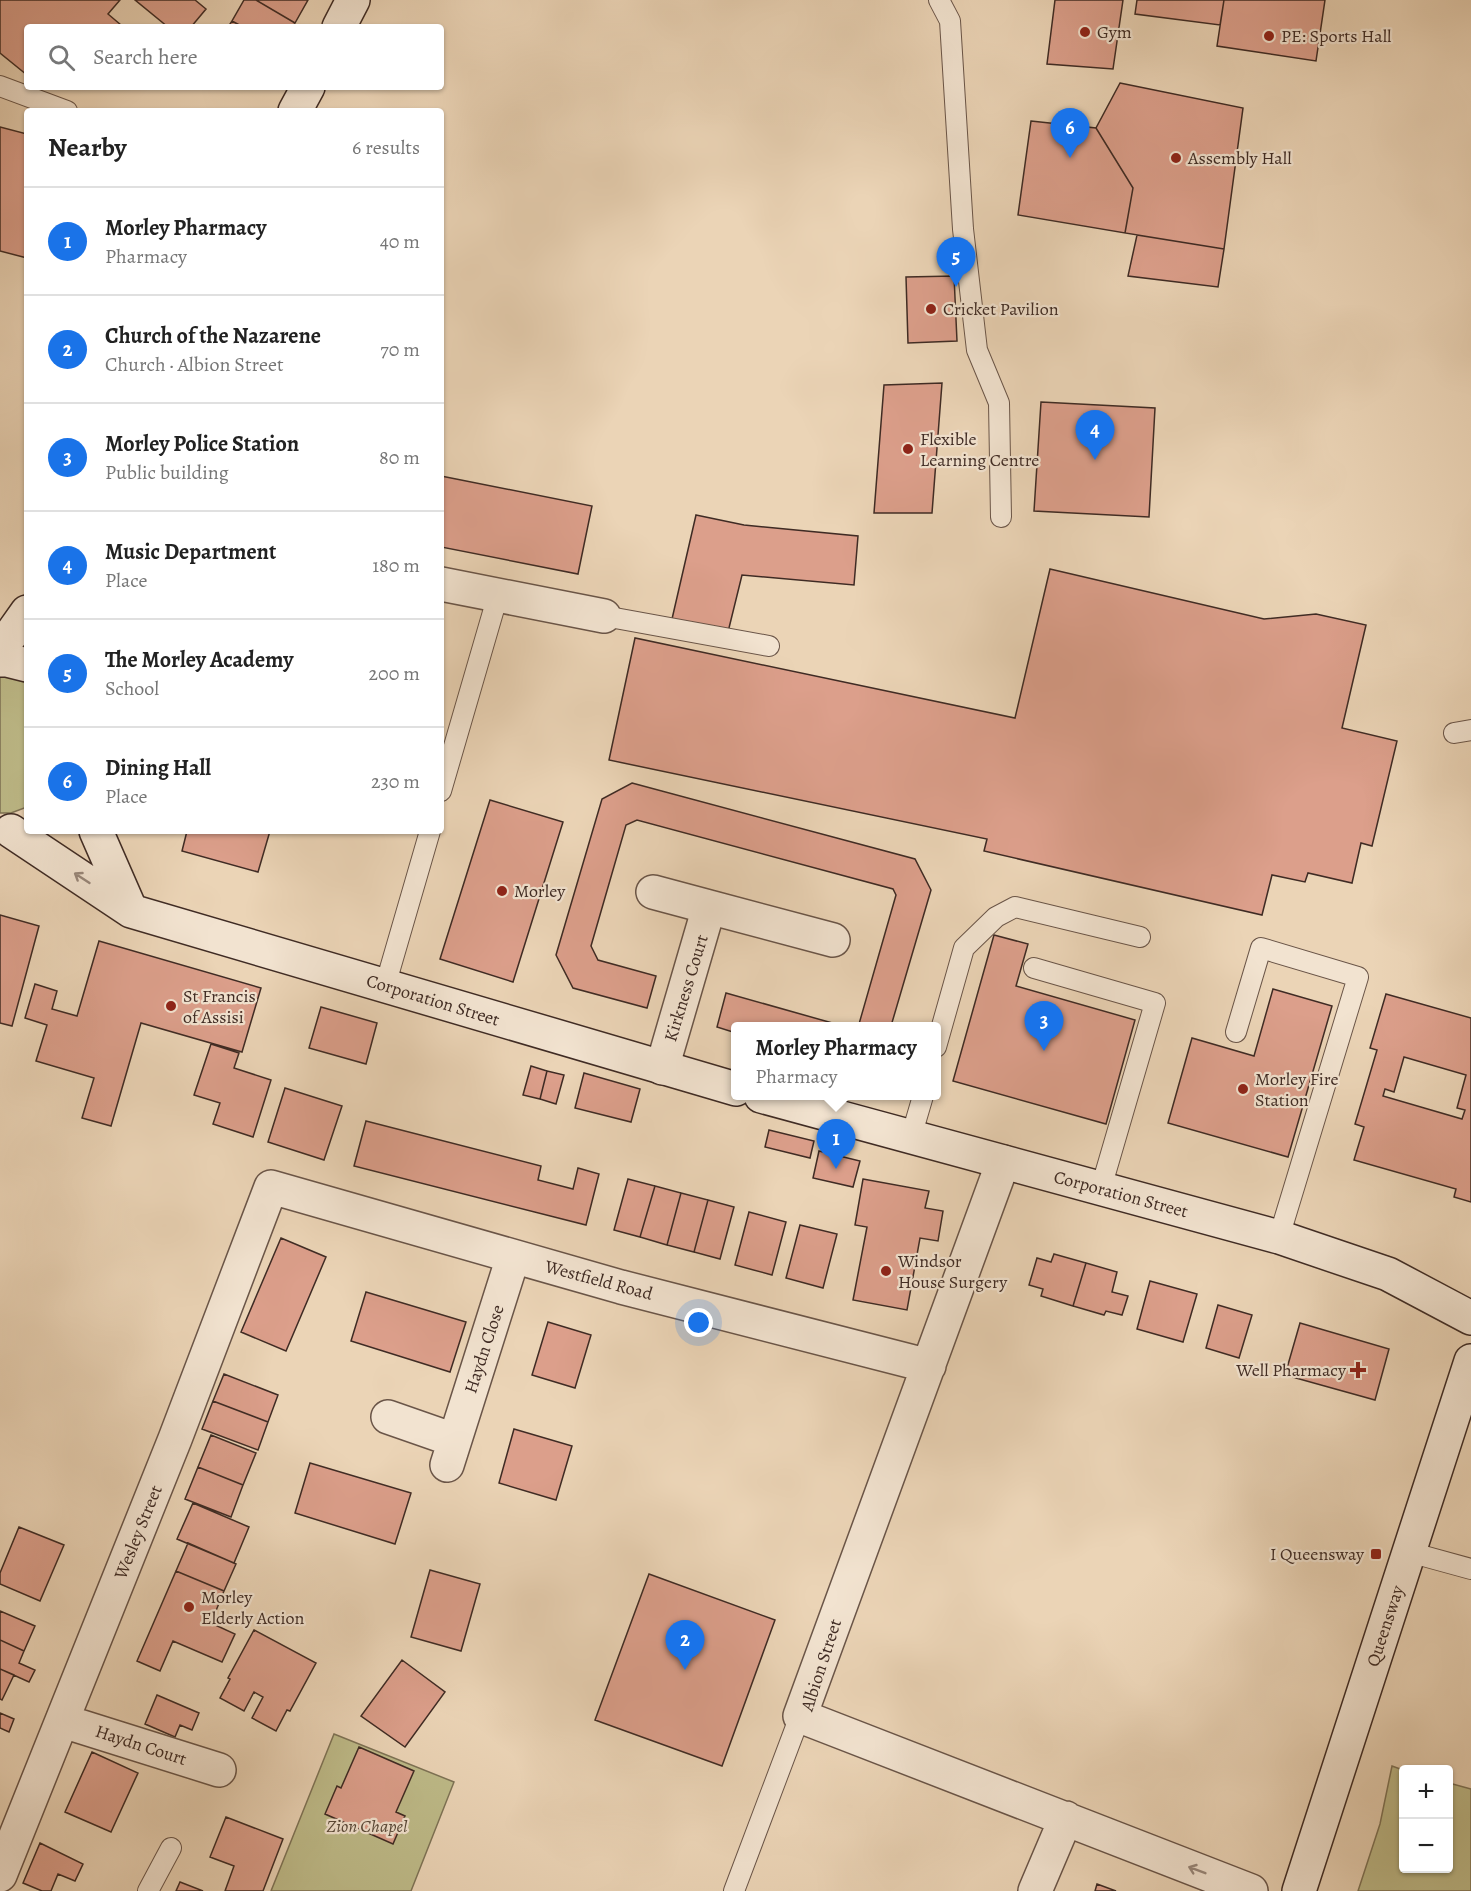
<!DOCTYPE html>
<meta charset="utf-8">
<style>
body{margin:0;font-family:Alegreya,serif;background:#f2f2f2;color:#222}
.controls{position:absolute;right:18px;bottom:18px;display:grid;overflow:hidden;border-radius:6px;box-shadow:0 2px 4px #0004}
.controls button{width:54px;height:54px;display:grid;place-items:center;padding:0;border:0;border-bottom:2px solid #e0e0e0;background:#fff;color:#222;font:30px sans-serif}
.you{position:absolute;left:699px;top:1323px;width:21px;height:21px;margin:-15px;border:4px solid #fff;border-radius:50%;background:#1a73e8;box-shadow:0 0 0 9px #1a73e833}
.badge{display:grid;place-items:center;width:39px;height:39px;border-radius:50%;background:#1a73e8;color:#fff;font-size:20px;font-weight:700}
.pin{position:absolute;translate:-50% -50px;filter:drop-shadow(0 2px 3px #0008)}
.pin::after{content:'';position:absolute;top:32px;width:21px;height:18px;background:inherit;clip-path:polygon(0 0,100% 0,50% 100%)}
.popup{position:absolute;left:731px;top:1022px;width:210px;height:78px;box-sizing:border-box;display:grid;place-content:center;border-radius:6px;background:#fff;filter:drop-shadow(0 2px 4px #0005);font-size:20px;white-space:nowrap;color:#767676}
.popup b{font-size:22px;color:#222}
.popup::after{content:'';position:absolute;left:50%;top:100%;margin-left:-12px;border:12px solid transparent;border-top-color:#fff}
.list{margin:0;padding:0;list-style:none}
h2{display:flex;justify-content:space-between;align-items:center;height:78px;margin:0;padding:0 24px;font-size:26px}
h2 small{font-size:20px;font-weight:400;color:#767676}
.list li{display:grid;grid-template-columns:39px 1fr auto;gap:18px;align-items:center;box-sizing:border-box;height:108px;padding:0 24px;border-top:2px solid #e0e0e0}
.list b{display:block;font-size:22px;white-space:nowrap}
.list p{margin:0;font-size:20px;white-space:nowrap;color:#767676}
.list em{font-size:20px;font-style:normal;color:#767676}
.icon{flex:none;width:33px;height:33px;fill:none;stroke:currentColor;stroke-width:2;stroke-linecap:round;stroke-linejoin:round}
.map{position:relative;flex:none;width:1471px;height:1891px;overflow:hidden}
.search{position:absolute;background:#fff;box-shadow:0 2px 4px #0004;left:24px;top:24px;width:420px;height:66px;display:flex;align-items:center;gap:15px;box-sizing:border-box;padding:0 21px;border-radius:6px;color:#767676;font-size:22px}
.panel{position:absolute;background:#fff;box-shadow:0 2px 4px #0004;left:24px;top:108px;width:420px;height:726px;border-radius:6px}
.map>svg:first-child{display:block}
</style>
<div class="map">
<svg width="1471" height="1891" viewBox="0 0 1471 1891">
<rect width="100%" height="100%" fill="#ebd4b6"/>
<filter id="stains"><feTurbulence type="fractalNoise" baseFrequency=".00333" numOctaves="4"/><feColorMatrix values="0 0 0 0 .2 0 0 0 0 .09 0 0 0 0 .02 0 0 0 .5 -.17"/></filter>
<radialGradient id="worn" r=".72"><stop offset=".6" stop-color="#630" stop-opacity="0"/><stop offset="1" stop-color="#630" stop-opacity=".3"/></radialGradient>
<path fill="#bebb89" stroke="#7e7356" stroke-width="1.5" d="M0 672 21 678 27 682V807L11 813H0Z
M334 1734 454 1782 411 1891H271Z
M1392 1766 1403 1770 1404 1868H1448L1449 1783 1471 1789V1891H1358L1380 1824Z"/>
<path fill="#dc9f8b" stroke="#3f2b24" stroke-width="1.5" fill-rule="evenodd" d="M0 0H120L108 14 121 25 119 27H27V75L0 53Z
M135 0H195L206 9 191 27H168Z
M244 0H256L295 23 292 27H243L232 21Z
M256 0H308L295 23Z
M1055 0H1123L1113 69 1047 64Z
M1137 0H1224L1220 25 1135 14Z
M1224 0H1325L1316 61 1217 46Z
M232 21 243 27H228Z
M1120 83 1243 108 1224 249 1125 233 1133 188 1096 128Z
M1031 121 1096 128 1133 188 1125 233 1018 215Z
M0 127 27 134V258L0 251Z
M1137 235 1224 249 1218 287 1128 276Z
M954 276 957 341 908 343 906 277Z
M942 383 932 513H874L884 385Z
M1041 402 1155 408 1149 517 1034 511Z
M441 476 592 506 578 574 441 547Z
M696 515 744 525 858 536 854 585 742 575 728 632 672 619Z
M1050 569 1264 619 1316 614 1366 625 1342 728 1397 741 1372 846 1361 843 1352 883 1308 873 1305 882 1272 875 1262 915 984 851 987 839 609 760 635 638 1015 718Z
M632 783 915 859 931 890 891 1026H855L859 1024 896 895 893 889 637 820 626 825 591 946 598 960 656 976 647 1008 573 988 556 955 602 799Z
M490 800 563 822 513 982 440 959Z
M187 831H270L258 872 182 851Z
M0 915 39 926 12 1026 0 1023Z
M994 935 1028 944 1016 986 1135 1020 1106 1124 953 1081Z
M99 941 261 988 242 1052 141 1023 111 1126 82 1118 94 1078 36 1061 47 1025 25 1018 35 984 57 991 52 1009 77 1016Z
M1273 989 1332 1006 1288 1157 1168 1123 1192 1038 1254 1056Z
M726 993 843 1026H736V1033L717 1027Z
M1386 994 1471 1018V1202L1454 1197 1456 1189 1354 1160 1364 1127 1355 1124 1377 1050 1370 1048ZM1404 1057 1466 1075 1457 1108 1465 1110 1462 1119 1383 1096 1385 1089 1394 1092Z
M321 1007 377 1023 366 1064 309 1048Z
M211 1044 239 1053 234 1068 271 1080 253 1137 213 1124 220 1103 194 1095Z
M531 1066 547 1071 540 1099 523 1095Z
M547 1071 564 1075 556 1104 540 1099Z
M584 1073 640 1089 631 1122 575 1108Z
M285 1088 342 1106 324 1160 268 1142Z
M366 1121 541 1166 538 1180 573 1189 578 1168 599 1174 586 1225 354 1166Z
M769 1130 814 1141 810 1158 765 1147Z
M819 1151 860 1161 853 1187 813 1178Z
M628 1179 655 1186 640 1237 614 1230Z
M863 1179 929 1191 925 1208 943 1211 938 1241 920 1238 907 1310 853 1300 867 1227 855 1225Z
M655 1186 681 1193 667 1245 640 1237Z
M681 1193 708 1200 694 1252 667 1245Z
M708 1200 734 1207 720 1259 694 1252Z
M749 1212 786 1222 772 1275 735 1265Z
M800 1225 837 1234 823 1288 786 1278Z
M281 1238 326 1257 286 1351 241 1332Z
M1054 1254 1086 1263 1073 1306 1041 1296 1043 1289 1029 1285 1037 1258 1051 1262Z
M1086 1263 1117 1272 1112 1292 1128 1296 1122 1315 1106 1311 1104 1315 1073 1306Z
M1150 1281 1197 1294 1183 1342 1137 1329Z
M366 1292 466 1322 450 1372 351 1341Z
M1218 1305 1252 1315 1239 1358 1206 1348Z
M548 1322 591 1335 575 1388 532 1375Z
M1300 1323 1389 1349 1375 1400 1285 1375Z
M224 1374 278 1395 268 1422 213 1401Z
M213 1401 268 1422 258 1450 202 1429Z
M514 1429 572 1446 556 1500 499 1483Z
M211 1435 256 1453 243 1485 198 1467Z
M310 1463 411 1493 395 1544 295 1513Z
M198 1467 243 1485 231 1517 185 1499Z
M193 1503 249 1527 234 1563 177 1539Z
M19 1527 64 1545 40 1601 0 1584V1573Z
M188 1543 236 1564 224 1591 176 1571Z
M430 1570 480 1584 461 1651 411 1637Z
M176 1571 224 1591 211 1623 235 1634 222 1662 173 1641 160 1671 137 1661Z
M649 1574 775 1620 722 1766 595 1720Z
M0 1611 35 1626 24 1651 0 1640Z
M254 1630 316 1663 290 1711 287 1710 276 1731 252 1718 263 1697 254 1692 244 1711 220 1698 230 1679 228 1678Z
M0 1640 24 1651 19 1663 35 1670 29 1682 0 1669Z
M402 1660 445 1692 405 1747 361 1716Z
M0 1669 14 1675 2 1700 0 1699Z
M157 1695 199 1713 192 1730 180 1725 175 1737 145 1724Z
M0 1713 14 1719 9 1732 0 1728Z
M359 1747 414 1771 396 1812 405 1816 393 1844 325 1814 337 1786 341 1788Z
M92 1752 138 1773 111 1832 65 1812Z
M226 1817 283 1839 263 1891H225L234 1866 210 1857Z
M40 1843 83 1864 75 1881 58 1874 51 1891H42L23 1883Z
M180 1882 203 1891H176Z
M1097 1884 1116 1891H1095Z"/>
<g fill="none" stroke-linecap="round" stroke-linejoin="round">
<g stroke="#6a5548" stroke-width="22">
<path id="service" d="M939 0 950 21 963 229 977 350 999 403 1001 517
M0 86 67 111
M604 616 769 646
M1454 733 1471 730
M441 791 498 595
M1034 968 1155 1003 1101 1188
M385 986 430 831
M1236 1032 1261 948 1358 977 1279 1237
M936 1047 964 948 996 917 1015 907 1140 937
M911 1137 923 1096
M1409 1552 1471 1569
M148 1891 171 1848
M734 1891 800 1716"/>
</g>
<g stroke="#6a5548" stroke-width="36">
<path id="minor" d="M441 584 604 616
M653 892 709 907
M662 1068 709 907 833 940
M1003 1162 800 1716 1251 1891
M388 1417 454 1440
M447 1465 513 1257
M63 1721 219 1770
M0 1875 175 1439 271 1187 621 1287 929 1366
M1035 1891 1066 1818"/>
</g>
<g stroke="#3f2b24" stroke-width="36">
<path id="secondary" d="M339 27 353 0
M295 111 308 87
M0 650 27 612
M0 660H7L27 665
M11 831 131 911 736 1089
M96 831 131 911
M761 1096 1279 1237 1388 1274 1471 1318
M1299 1891 1471 1361"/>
</g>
<use href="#service" stroke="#f2e3d0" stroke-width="20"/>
<use href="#minor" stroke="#f2e3d0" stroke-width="33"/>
<use href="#secondary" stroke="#f2e3d0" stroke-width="33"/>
</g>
<defs><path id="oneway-shaft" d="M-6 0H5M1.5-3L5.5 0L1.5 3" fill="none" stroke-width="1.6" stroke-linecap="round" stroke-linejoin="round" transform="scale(1.5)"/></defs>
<g stroke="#98877a">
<use href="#oneway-shaft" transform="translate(82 878) rotate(-147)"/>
<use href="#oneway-shaft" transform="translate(1197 1870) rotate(-159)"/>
</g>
<g fill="#8f2418" stroke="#f2e3d0" stroke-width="2">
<circle cx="1085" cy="32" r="6"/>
<circle cx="1269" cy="36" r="6"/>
<circle cx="1176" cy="158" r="6"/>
<circle cx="931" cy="309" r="6"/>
<circle cx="908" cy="449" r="6"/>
<circle cx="502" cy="891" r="6"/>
<circle cx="171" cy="1006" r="6"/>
<circle cx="1243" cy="1089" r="6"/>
<circle cx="886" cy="1271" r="6"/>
<path d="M1355 1361h6v6h6v6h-6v6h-6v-6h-6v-6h6z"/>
<rect x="1370" y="1548" width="12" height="12" rx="3"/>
<circle cx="189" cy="1607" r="6"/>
</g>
<g text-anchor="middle" stroke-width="4.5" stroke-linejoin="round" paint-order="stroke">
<g font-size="18" fill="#3f2b24" stroke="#f2e3d0" text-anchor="start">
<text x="1097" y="38">Gym</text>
<text x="1281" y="42">PE: Sports Hall</text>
<text x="1188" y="164">Assembly Hall</text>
<text x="943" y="315">Cricket Pavilion</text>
<text x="920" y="445">Flexible<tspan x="920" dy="21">Learning Centre</tspan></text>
<text x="514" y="897">Morley</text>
<text x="183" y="1002">St Francis<tspan x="183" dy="21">of Assisi</tspan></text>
<text x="1255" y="1085">Morley Fire<tspan x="1255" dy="21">Station</tspan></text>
<text x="898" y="1267">Windsor<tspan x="898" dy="21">House Surgery</tspan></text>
<text x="1346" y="1376" text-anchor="end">Well Pharmacy</text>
<text x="1364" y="1560" text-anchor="end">I Queensway</text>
<text x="201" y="1603">Morley<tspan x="201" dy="21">Elderly Action</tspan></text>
</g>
<g font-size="18" fill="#3f2b24" stroke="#f2e3d0">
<text transform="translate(686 988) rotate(-73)" y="6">Kirkness Court</text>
<text transform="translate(433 1000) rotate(17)" y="6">Corporation Street</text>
<text transform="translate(1121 1194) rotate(15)" y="6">Corporation Street</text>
<text transform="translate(599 1280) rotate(15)" y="6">Westfield Road</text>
<text transform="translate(484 1349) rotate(-72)" y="6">Haydn Close</text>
<text transform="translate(138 1532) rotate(-68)" y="6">Wesley Street</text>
<text transform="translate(1385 1626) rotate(-72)" y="6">Queensway</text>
<text transform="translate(821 1665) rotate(-72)" y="6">Albion Street</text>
<text transform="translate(141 1745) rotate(18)" y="6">Haydn Court</text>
</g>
<g font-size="18" font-style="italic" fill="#584838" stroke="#f2e3d0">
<text x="367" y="1832">Zion Chapel</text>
</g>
</g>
<rect width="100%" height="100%" filter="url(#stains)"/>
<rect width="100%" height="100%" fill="url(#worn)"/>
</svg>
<div class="controls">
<button>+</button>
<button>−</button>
</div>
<div class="you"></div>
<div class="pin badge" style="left:836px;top:1169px">1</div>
<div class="popup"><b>Morley Pharmacy</b>Pharmacy</div>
<div class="pin badge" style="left:685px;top:1670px">2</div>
<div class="pin badge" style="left:1044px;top:1051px">3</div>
<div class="pin badge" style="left:1095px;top:460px">4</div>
<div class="pin badge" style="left:956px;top:287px">5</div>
<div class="pin badge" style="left:1070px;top:158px">6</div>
<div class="search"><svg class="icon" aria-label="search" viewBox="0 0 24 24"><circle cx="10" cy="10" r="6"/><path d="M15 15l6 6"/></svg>Search here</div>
<section class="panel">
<h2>Nearby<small>6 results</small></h2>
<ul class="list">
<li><span class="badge">1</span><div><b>Morley Pharmacy</b><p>Pharmacy</p></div><em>40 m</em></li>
<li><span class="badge">2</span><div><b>Church of the Nazarene</b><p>Church · Albion Street</p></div><em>70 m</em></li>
<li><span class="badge">3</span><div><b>Morley Police Station</b><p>Public building</p></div><em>80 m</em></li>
<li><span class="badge">4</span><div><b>Music Department</b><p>Place</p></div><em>180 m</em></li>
<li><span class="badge">5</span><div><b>The Morley Academy</b><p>School</p></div><em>200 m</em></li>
<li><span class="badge">6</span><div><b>Dining Hall</b><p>Place</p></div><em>230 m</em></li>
</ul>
</section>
</div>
